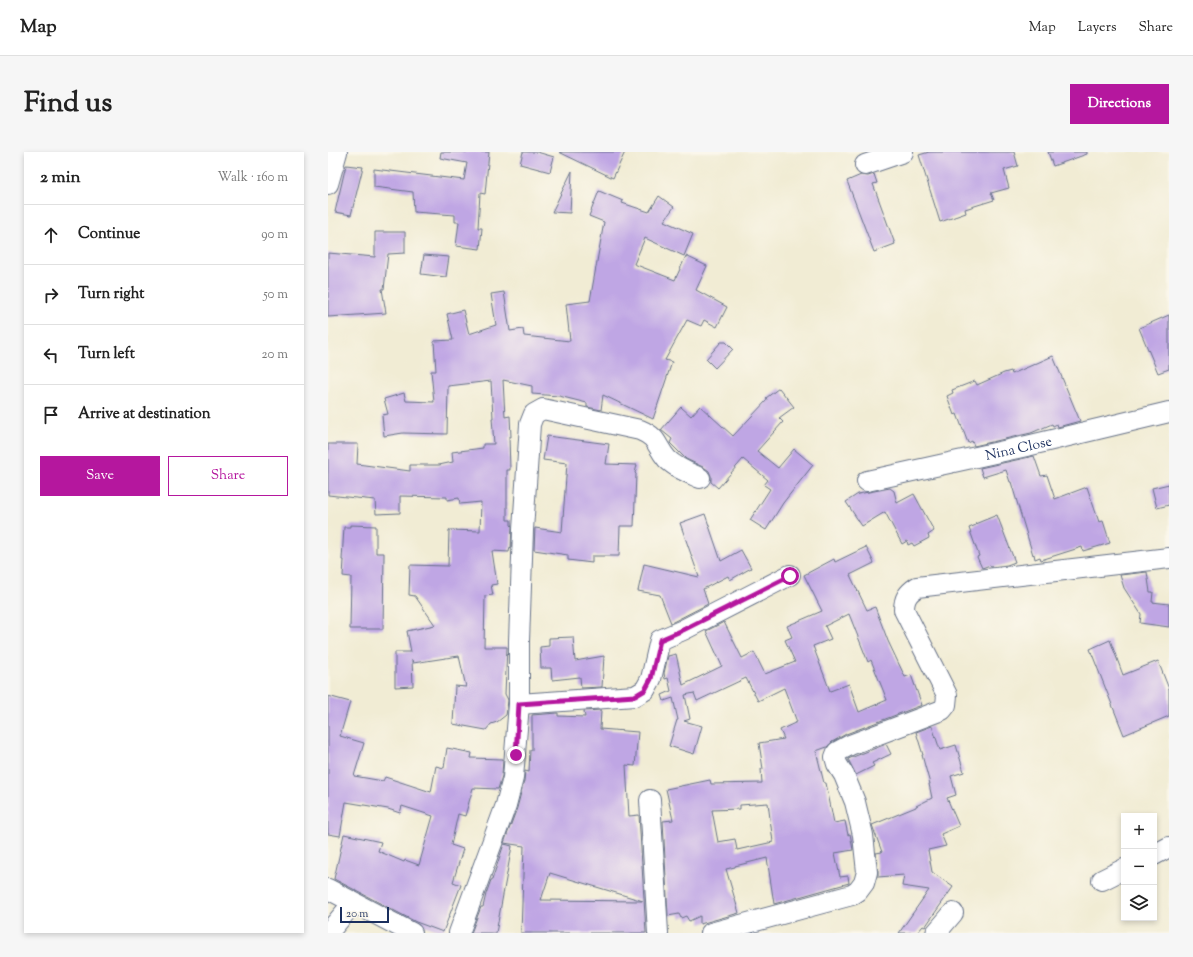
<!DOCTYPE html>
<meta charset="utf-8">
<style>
body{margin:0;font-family:"Sorts Mill Goudy",serif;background:#f6f6f6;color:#222}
.controls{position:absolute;right:12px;bottom:12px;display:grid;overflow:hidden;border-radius:0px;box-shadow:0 2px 6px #0003}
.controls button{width:36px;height:36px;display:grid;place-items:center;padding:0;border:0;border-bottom:1px solid #e0e0e0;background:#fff;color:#222;font:20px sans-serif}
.scale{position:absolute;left:12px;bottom:10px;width:49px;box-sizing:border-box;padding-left:4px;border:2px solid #1b2f5e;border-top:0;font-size:11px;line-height:14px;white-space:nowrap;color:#1b2f5e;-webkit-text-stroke:3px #fbf7ec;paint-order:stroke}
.stop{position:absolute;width:12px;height:12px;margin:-9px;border:3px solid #b5179e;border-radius:50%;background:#fff}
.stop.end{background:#b5179e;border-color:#fff;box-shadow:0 1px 4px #0008}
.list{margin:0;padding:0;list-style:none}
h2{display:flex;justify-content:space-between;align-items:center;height:52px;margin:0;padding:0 16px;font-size:17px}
h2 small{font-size:13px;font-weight:400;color:#767676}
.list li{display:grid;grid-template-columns:26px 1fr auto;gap:12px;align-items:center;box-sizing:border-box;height:60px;padding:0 16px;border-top:1px solid #e0e0e0}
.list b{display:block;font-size:15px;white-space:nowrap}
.list em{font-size:13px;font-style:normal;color:#767676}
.actions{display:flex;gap:8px;padding:12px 16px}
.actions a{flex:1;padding:9px 0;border:1px solid #b5179e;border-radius:0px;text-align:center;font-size:14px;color:#b5179e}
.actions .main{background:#b5179e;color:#fff}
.icon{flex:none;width:22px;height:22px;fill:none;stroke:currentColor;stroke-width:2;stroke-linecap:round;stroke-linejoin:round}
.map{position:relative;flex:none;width:841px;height:781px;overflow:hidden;border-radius:0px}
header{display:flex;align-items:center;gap:24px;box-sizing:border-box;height:56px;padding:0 20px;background:#fff;border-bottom:1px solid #e0e0e0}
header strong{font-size:19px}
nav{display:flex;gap:22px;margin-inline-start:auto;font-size:14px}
.intro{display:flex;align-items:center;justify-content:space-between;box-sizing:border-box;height:96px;padding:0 24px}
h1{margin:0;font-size:28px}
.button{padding:10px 18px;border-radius:0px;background:#b5179e;color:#fff;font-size:14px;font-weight:700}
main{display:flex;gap:24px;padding:0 24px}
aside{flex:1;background:#fff;border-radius:0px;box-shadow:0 2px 6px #0003}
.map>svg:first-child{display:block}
</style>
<header>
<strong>Map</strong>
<nav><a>Map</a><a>Layers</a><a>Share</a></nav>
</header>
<div class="intro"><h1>Find us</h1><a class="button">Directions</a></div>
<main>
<aside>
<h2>2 min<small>Walk · 160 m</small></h2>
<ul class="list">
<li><svg class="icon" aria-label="ahead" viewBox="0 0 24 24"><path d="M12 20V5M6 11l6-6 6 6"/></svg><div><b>Continue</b></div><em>90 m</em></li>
<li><svg class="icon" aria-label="right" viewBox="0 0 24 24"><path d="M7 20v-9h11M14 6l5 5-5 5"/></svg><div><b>Turn right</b></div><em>50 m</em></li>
<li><svg class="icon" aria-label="left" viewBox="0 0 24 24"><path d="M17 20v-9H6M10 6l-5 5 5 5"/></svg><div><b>Turn left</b></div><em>20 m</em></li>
<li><svg class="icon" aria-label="arrive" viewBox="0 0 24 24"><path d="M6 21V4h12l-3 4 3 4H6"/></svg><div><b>Arrive at destination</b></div></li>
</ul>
<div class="actions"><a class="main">Save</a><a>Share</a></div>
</aside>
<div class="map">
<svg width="841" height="781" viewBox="0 0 841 781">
<rect width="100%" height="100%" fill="#fbf7ec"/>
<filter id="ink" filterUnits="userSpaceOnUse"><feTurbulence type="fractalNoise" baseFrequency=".025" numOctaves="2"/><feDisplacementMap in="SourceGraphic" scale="8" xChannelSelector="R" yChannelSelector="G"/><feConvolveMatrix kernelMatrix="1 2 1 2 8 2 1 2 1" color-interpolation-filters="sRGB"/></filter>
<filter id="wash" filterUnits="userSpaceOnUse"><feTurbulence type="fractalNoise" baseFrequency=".012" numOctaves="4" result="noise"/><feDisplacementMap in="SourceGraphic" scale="16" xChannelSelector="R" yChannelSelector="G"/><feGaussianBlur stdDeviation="0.9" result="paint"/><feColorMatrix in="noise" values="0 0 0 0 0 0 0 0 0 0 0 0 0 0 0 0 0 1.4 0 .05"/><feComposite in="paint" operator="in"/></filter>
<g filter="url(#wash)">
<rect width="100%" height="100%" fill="#f1ecd4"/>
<g id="blocks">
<path fill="#bfa6e4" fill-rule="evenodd" d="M113 0H161L157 42 152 41 150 76H154L152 97 128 94 131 70H127V63L86 60 85 40 46 35V17L136 28 139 11 112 6Z
M195 0H209L226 5 222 20 192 12Z
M231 0H297L285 26Z
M601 0H686L690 14 676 18 681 36 663 41 666 48 637 57 638 61 612 70 591 3Z
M720 0H759V2L725 14Z
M18 13 35 15 23 63 7 60Z
M244 19 242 61 224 60Z
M546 22 549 31 545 32 567 92 546 100 519 29 533 23 540 24Z
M271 39 295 49 294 51 321 60 331 44 346 55 336 69 365 82 356 104 317 86 306 112 347 128 358 104 379 114 368 138 399 155 389 175 376 168 373 174 359 168 337 208 344 210 325 267 275 243 273 258 259 255V251L231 244 204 242V234L175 228 177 265 182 264 183 285H181L182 318H179V368H183V373L184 374 183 396 182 395 181 400 164 399 169 432 163 433 165 443 157 444 156 495H179L177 542 180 548 179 557 178 563 169 570 163 572 158 578 125 572 127 534 138 535 131 504 85 511 84 508 85 534 67 535V500H83L79 479 107 473 87 444 81 443 82 413 120 414 121 378 152 379 153 350 132 352 131 346 119 348V345L72 344V361L48 362 47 348 0 343V292H30L29 312 82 319V313H111L125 310 124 300 155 296V292H166L164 266H165L163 229 120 234 119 282 75 281 56 284 54 263 60 262 56 247 76 241 78 249 106 250 103 219H108L106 189 125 188 119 162 135 158 141 182 168 173 163 142 176 140 182 179 195 177 196 184 242 189 238 152 262 149 276 70 261 64Z
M47 80H77V101L60 102 56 137H54L58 161 0 165V101L47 105Z
M96 103 121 105 118 125 93 122Z
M841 163V217L830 221 811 176Z
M393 190H398L405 197 387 216 378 207Z
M725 204 752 269 730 275 729 272 725 274 724 272 703 281 646 294 644 289 640 291 629 262 626 263 619 244 625 241 624 238 647 229 649 233 676 221 683 219 684 222Z
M451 236 466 255 451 266 455 270 429 299 450 316 466 297 485 313 455 351 438 378 422 368 442 337 436 333 440 328 415 307 390 336 383 330V324L381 319 377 316 358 307 342 291 344 287 333 278 353 255 363 264 372 254 405 284 439 248 438 246Z
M219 284 281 292 278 312 309 313 307 321 308 322 306 374H292L291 404H264V411L240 408V403L206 398 207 376 234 380 239 311 215 308Z
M706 304 713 324 719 323 727 347 759 335 771 370 775 369 782 391 755 399 754 395 713 408 712 405 707 407 706 402 705 403 683 330H682L678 318 655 325 652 316Z
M841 332V353L829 356 824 336Z
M562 336 566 339 569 351 586 342 606 379 600 383 601 386 586 394 584 391 580 393 579 389 574 392 557 360 534 374 518 350 530 342Z
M377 362 393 409 413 398 423 416 402 428 400 424 375 437 380 452 343 471 332 443 310 439 316 412 371 425 352 371Z
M669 363 687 410 679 413 663 415 662 413 654 416 649 405 651 404 641 376 648 373 647 372Z
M22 373 48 374V401H56L55 477H22L23 425 15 424 16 408H14L16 375H22Z
M538 395 546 411 522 423 539 458 547 455 560 489 577 525 583 523 594 553 518 582 504 590 499 595 488 599 496 631H498L506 671 517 669 520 683 522 682 525 698 507 701 512 725 520 724 521 731 446 752 439 706 407 714V715L398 717 411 761 372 772V764L361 769 358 764 353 766 351 762 340 764 335 669 345 668 338 637 382 628 383 632 434 631 433 617H435L431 591 456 587 452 578 469 570 456 536 430 549 418 526 369 549 366 541 357 543 362 567 356 569 374 574 366 602 341 594 349 568H350L345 546 336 549 334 543 343 539 340 526 337 527 336 521 340 504 348 502 355 533 394 514 378 479 396 470 414 506 426 500 437 522 467 510 457 488 464 485 459 474 494 459 476 423 506 407 507 410ZM521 462 540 510 543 508 559 548 531 560 521 532 502 539 485 494 503 487 497 474ZM440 651 445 690 409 698 407 687 390 690 384 658 412 657V653Z
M819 420 822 440H825L824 450 841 452V475L812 471 813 462 796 436 792 423Z
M245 485 247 509 276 504 274 535 253 536 252 525 224 528 223 516H213L212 495 221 494V486Z
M782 488 795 523 830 509 841 537V564L796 583 762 497Z
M0 544 22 550 12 584 36 591 26 624 55 629 57 625 103 640 108 614 116 616 119 596 144 601 143 606 175 607 174 624 170 637 145 636 137 664 130 662 123 693 135 697 125 730 133 733 115 780 88 770 6 727 16 682 53 690 50 699 76 710 77 708 91 713 105 664 74 654 72 661 60 657 18 650 12 684 0 682Z
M273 558 272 577 310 580 307 614 298 613 301 664 311 663 318 781H193L196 694 176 691 189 656 196 629 197 619 201 620 202 598H204V563L230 561V564L257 565 256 559ZM222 721 315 749 213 748Z
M604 574 612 598 628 593 636 620 623 624 628 643 619 646 631 674 613 682 618 694 600 698 604 720 625 735 597 775 595 774 589 781H571L601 738 574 734 576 723 550 725V719L548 701 554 700 544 673 588 655V654L604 646 601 632H602L594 603H595L588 580Z
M558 592 563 602 544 611 546 614 528 623 520 607Z
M176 692 184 694 168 781H143L153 755H155L158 742 163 728H164Z"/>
</g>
</g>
<g filter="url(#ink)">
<use href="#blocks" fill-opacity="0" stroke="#667187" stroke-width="1"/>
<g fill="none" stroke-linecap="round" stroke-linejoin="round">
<g stroke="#667187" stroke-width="22">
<g id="minor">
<path d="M537 13 575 0"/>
<path d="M0 32 9 0"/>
<path id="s1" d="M539 329 703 293 841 260"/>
<path d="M191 552 307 544 317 538 323 527 332 488 355 478 462 423"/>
<path d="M322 648 330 781"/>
<path d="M826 703 841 695"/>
<path d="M774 728 796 717"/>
<path d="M0 737 84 781"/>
<path d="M0 781 25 751"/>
<path d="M131 781 178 653 185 626 191 552V489L195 378 202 272 206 262 215 257 312 278C331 286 327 293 339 307 348 316 361 321 372 326"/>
<path d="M383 781 524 743 530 739 536 731 539 720 535 683 527 650 516 623 509 612 507 605 509 600 522 593 614 558 618 553 619 543 576 458C576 446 580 441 589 435L841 406"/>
<path d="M608 781 625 761"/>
</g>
</g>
<use href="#minor" stroke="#fff" stroke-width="20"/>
</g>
</g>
<g fill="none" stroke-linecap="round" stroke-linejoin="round" filter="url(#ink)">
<path stroke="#b5179e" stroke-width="5" d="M188 603 191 552 307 544 317 538 323 527 332 488 355 478 462 424"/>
</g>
<g text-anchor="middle" stroke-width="3" stroke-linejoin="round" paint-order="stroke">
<g font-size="14" fill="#1b2f5e" stroke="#fbf7ec">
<text dy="5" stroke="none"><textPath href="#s1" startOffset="155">Nina Close</textPath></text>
</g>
</g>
</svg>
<div class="controls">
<button>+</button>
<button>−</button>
<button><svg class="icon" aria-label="layers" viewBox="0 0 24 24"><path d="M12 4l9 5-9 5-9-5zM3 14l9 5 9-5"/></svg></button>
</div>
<div class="scale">20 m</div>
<div class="stop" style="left:462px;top:424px"></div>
<div class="stop end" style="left:188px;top:603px"></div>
</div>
</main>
